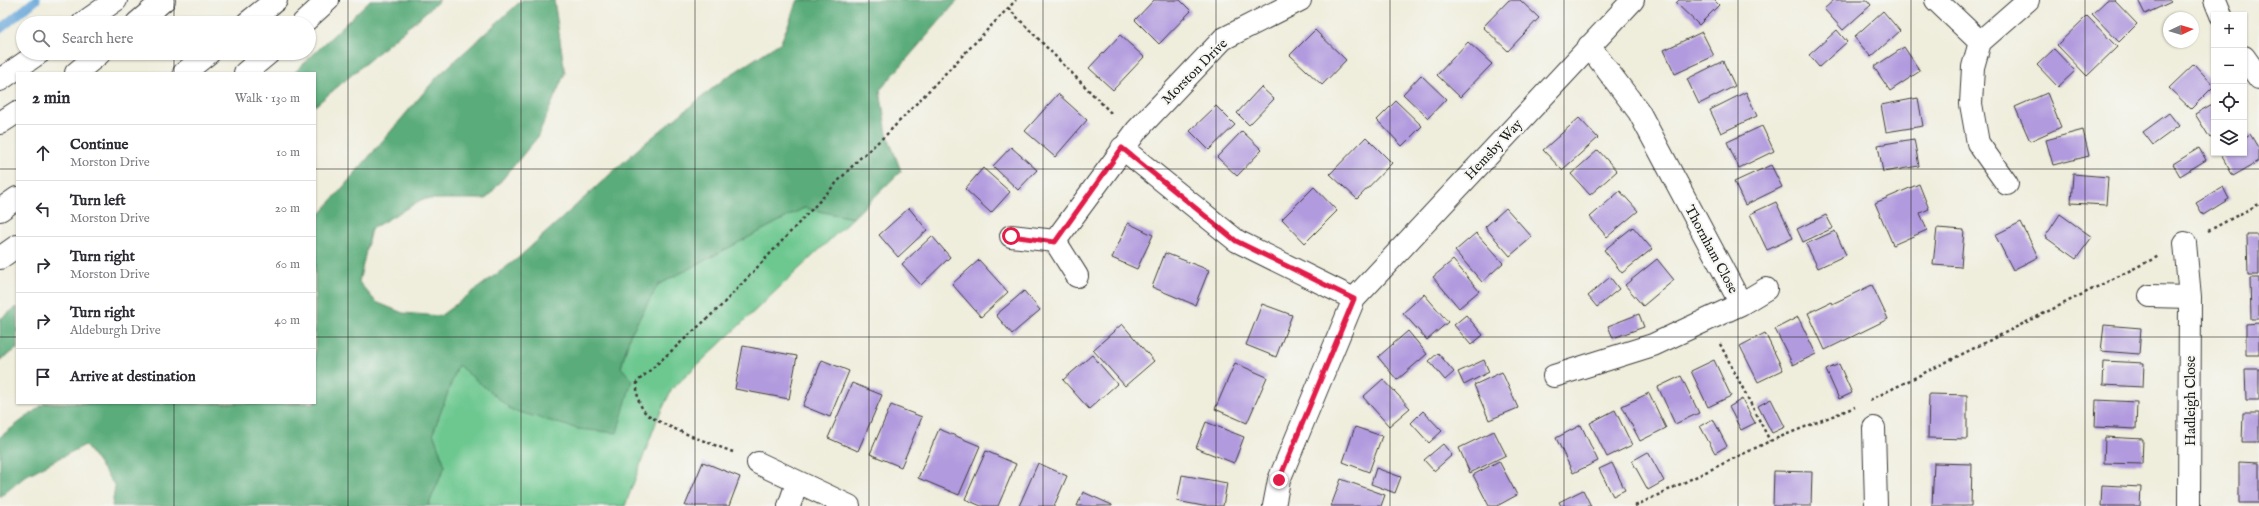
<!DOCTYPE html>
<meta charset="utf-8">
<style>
body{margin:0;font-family:"IM FELL English",serif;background:#f7f7f7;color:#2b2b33}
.controls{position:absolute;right:12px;top:12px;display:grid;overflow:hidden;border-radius:0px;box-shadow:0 1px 3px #0004}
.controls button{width:36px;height:36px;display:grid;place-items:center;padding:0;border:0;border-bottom:1px solid #e1e1e2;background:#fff;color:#2b2b33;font:20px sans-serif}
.compass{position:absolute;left:2163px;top:12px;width:36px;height:36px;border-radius:50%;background:#fff;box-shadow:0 1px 3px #0004;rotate:86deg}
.stop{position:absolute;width:12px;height:12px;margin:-9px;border:3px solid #e11d48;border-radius:50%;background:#fff}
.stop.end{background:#e11d48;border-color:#fff;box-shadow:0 1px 4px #0008}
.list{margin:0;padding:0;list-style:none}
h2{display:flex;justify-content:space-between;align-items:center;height:52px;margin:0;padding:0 16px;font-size:17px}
h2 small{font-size:13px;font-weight:400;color:#7c7c81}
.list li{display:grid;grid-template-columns:26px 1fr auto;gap:12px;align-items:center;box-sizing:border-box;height:56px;padding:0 16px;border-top:1px solid #e1e1e2}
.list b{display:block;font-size:15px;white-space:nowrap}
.list p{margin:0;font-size:13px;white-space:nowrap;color:#7c7c81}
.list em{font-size:13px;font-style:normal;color:#7c7c81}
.icon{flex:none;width:22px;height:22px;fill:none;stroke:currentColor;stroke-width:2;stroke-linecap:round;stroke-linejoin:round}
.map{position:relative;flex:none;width:2259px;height:506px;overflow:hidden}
.search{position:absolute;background:#fff;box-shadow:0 1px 3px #0004;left:16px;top:16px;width:300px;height:44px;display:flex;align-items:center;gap:10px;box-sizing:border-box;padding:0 14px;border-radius:22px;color:#7c7c81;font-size:15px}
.panel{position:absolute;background:#fff;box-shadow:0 1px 3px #0004;left:16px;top:72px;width:300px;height:332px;border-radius:0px}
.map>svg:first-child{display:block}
</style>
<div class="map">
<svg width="2259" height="506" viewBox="0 0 2259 506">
<rect width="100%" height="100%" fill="#f6f6f2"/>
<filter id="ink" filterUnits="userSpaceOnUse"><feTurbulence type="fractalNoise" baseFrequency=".025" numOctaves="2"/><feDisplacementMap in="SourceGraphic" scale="8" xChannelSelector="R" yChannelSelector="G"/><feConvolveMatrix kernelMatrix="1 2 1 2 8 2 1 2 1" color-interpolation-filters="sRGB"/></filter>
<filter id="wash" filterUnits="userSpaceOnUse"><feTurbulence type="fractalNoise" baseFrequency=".012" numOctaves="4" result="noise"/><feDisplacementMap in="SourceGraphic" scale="16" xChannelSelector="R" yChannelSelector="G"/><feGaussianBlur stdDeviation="0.9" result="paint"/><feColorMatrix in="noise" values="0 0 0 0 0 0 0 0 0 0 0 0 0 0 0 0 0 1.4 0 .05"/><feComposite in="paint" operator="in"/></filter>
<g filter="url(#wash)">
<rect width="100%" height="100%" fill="#efeddb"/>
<path fill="#6dc890" stroke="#447256" d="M804 208 853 218 672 389 657 420 625 506H428L445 466 433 433 458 364 512 410 621 368 630 335 658 285Z"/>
<path fill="#5aac7a" stroke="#3b644b" d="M370 0H440L315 106V73H294Z
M522 0H554L565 73 537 138 486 199H423L371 229 359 282 376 302 403 313 440 316 517 259 639 148 724 79 781 42 798 0H958L880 90 887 134 901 171 853 218 804 208 658 285 630 335 621 367 632 380 617 433 578 429 512 410 458 365 433 433 445 466 428 506H112L115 486 85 445 27 475 0 497V437L45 403H315V220L437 77Z
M17 307V349L0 360V319Z"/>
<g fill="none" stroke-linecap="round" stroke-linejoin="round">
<path stroke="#67a6d9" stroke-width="9" d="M0 29 36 0"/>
</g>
<g id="blocks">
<path fill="#b19ade" d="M1154 0H1180L1191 11 1159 44 1135 20Z
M1509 0H1520L1539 18 1508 51 1483 27Z
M1679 0H1714L1719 5 1699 25 1676 3Z
M1834 0H1867L1871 5 1843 30 1824 9Z
M2107 0H2114L2137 24 2119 42 2092 14Z
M2138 0H2170L2171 2 2145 14Z
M1883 11 1900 31 1871 57 1854 37Z
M2087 16 2117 47 2087 76 2057 45Z
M1315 30 1346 60 1322 85 1290 55Z
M1837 30 1847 42 1819 67 1809 55Z
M1702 32 1714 56 1675 74 1664 50Z
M1120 35 1144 57 1113 90 1089 68Z
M1468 42 1492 64 1460 97 1437 75Z
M1904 47 1920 71 1890 91 1874 67Z
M2054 49 2075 71 2058 87 2037 65Z
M1723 61 1735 86 1699 104 1687 79Z
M2194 64 2214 86 2191 109 2169 88Z
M1421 75 1446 99 1428 118 1403 94Z
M1261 87 1274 99 1249 125 1237 113Z
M1746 92 1757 116 1721 133 1710 110Z
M2047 93 2061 127 2030 141 2015 107Z
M1058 94 1087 120 1055 157 1025 131Z
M1918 98 1923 126 1886 132 1881 105Z
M1396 101 1422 126 1402 146 1377 120Z
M2214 103V136L2210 138 2195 114Z
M1216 106 1235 125 1209 150 1190 131Z
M2169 113 2179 126 2153 145 2143 132Z
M1579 118 1598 138 1562 170 1543 150Z
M1762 126 1774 151 1739 168 1727 142Z
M2083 130 2089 156 2053 165 2046 140Z
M1242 131 1262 150 1237 176 1217 157Z
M2250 134 2259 149V161L2233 176 2220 153H2244V138Z
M1366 137 1392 163 1357 199 1330 174Z
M1914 139 1919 166 1883 172 1878 145Z
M1011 147 1037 170 1018 190 993 166Z
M2199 148 2206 160 2180 176 2173 164Z
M1598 150 1617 171 1590 195 1571 174Z
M1771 165 1782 187 1745 205 1734 182Z
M983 168 1010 192 991 213 965 189Z
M2073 174 2108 177 2106 205 2071 203Z
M1919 184 1929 209 1920 213 1927 230 1893 245 1875 203Z
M1314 187 1337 211 1305 243 1282 219Z
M2223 187 2229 199 2203 215 2196 203Z
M1620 191 1638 211 1607 237 1590 217Z
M1776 202 1793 238 1767 250 1750 214Z
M909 208 927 230 898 257 879 235Z
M1506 208 1532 237 1510 256 1485 227Z
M2060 214 2092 237 2076 259 2045 237Z
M1826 215 1833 228 1803 242 1797 229Z
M2021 222 2038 257 2013 270 1995 235Z
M1128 223 1153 235 1137 269 1112 258Z
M1633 227 1652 249 1622 273 1604 250Z
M1937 228 1964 230 1961 267 1933 265Z
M1835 231 1846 255 1818 268 1806 244Z
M1476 233 1503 263 1482 282 1455 251Z
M2247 235H2259V275H2248Z
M932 236 950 257 921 285 902 264Z
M1165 253 1209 270 1195 305 1152 287Z
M1657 259 1674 280 1643 306 1625 285Z
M979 260 1008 292 981 317 952 284Z
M1453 260 1479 291 1459 308 1433 277Z
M1610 277 1619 289 1597 307 1588 296Z
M2250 278H2259V319H2251Z
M1872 285 1888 319 1825 350 1808 313 1831 302 1832 304Z
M1024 291 1040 310 1012 334 996 315Z
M1424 294 1448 322 1427 340 1403 313Z
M1262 304 1292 315 1276 357 1246 345Z
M1639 314 1644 327 1613 338 1608 326Z
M1466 315 1483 335 1471 345 1454 325Z
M1798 317 1816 354 1793 365 1775 329Z
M2259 323V355H2246V324Z
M1122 324 1154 361 1125 386 1093 350Z
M2104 325 2141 328 2139 354 2101 351Z
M1408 331 1427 354 1397 380 1378 357Z
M1765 333 1783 370 1758 382 1740 346Z
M743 346 797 356 789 399 735 389Z
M1438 353 1454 372 1445 380 1429 361Z
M1092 355 1117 384 1089 409 1063 380Z
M822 360 849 371 830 417 803 406Z
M1484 360 1489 372 1464 385 1458 372Z
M1714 360 1731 396 1708 407 1691 371Z
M2104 361 2144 363 2143 387 2103 385Z
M1235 363 1267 377 1247 423 1215 409Z
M1839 364 1852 393 1839 399 1826 370Z
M2245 369H2259V400H2246Z
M1502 372 1518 408 1489 420 1474 385Z
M1681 376 1699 413 1675 424 1658 387Z
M1383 379 1410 408 1389 426 1363 397Z
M852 383 882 395 858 451 828 438Z
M1649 393 1666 428 1640 441 1622 406Z
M1929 394 1967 395V439L1928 438Z
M1742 399 1755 423 1741 430 1729 407Z
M1771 399 1785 427 1772 433 1758 406Z
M2096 400 2137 402 2136 429 2095 427Z
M891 405 922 417 901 467 870 454Z
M1615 410 1632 445 1607 457 1590 423Z
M1423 411 1442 431 1429 443 1411 423Z
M2243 413H2259V442H2242Z
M1713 419 1727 446 1715 453 1700 426Z
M1206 422 1244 437 1234 463 1196 448Z
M1581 425 1598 461 1573 473 1556 438Z
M1355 427 1382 436 1369 472 1343 462Z
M939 429 980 446 959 495 918 478Z
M1494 431 1506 455 1470 473 1459 448Z
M2105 437 2143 439 2142 464 2104 463Z
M1443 444 1452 455 1434 471 1424 460Z
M986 451 1016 464 998 506H981L965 499Z
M1648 452 1664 481 1648 490 1632 461Z
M1499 461 1517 495 1497 506H1489L1473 475Z
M703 462 740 477 729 506H685Z
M2239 462 2259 463V503H2239Z
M1038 463 1067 476 1054 506H1019Z
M1612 463 1625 490 1613 496 1599 469Z
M1934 463 1972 464 1971 506H1932Z
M1376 468 1401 477 1395 493 1371 484Z
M1774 471 1812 472 1811 506H1773Z
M1182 475 1227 483 1223 506H1203L1177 501Z
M1341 479 1385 495 1381 506H1331Z
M2102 485 2141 487 2140 506H2101Z
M1583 490 1591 506H1561L1559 502Z
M1083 492 1112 505V506H1077Z"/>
</g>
</g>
<g filter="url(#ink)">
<use href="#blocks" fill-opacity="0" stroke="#3c3b39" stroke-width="1"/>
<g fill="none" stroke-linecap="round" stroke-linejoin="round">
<g stroke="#3c3b39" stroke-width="24">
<path id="minor" d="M1936 0 1980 42 1973 67 1971 104 1978 143 2007 184
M2215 0 2221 15
M1980 42 2028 0
M2244 57 2259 78
M1122 148 1237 241 1354 299
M1011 236 1055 241
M2185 243 2190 297 2189 506
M1077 276 1055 241 1137 130 1223 39 1300 0
M2150 296 2190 297
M1741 304 1766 289
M1554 376 1653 345 1741 304 1639 112 1589 46
M1874 428 1876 506
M758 463 849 506
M789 506 797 483
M1274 506 1279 480 1354 299 1633 0"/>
</g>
<g stroke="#3c3b39" stroke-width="24">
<path id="highway" d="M83 23 116 0
M137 23 164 0
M247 23 276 0
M303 23 328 0
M76 73 100 53
M184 73 209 53
M245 73 269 53
M0 80 39 53
M0 123 17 112
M0 210 17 198
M0 258 17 246"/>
</g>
<path stroke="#3c3b39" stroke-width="2.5" stroke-dasharray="3 3" stroke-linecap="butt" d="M1008 8 1113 115
M2208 231 2259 204
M1720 344 1770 441
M1870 400 2159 256
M733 452C715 445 653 423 644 411 637 401 637 393 637 382L720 307 858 160 887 134 1016 0
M1635 506 1770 441 1855 407"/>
<use href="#minor" stroke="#fff" stroke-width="22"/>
<use href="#highway" stroke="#fff" stroke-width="22"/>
</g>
</g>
<g fill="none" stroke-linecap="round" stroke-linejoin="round" filter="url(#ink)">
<path stroke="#e11d48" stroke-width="5" d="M1011 236 1055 242 1122 148 1236 241 1354 299 1279 480"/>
</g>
<path fill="none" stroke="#1c1c1c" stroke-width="1" stroke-opacity="0.55" d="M174 0V23M348 0V506M521 0V506M695 0V506M869 0V506M1043 0V506M1216 0V506M1390 0V506M1564 0V506M1738 0V506M1911 0V506M2085 0V506M174 53V73M0 169H17M315 169H2259M0 337H17M315 337H2259M174 403V506"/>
<g text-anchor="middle" stroke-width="4" stroke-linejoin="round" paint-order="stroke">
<g font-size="14" fill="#1c1c1c" stroke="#f6f6f2">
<text transform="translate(1194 71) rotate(-45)" y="5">Morston Drive</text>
<text transform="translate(1493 149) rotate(-47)" y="5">Hemsby Way</text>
<text transform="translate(1712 249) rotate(62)" y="5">Thornham Close</text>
<text transform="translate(2190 401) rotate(-90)" y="5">Hadleigh Close</text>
</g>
</g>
</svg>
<div class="controls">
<button>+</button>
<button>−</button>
<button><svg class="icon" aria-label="locate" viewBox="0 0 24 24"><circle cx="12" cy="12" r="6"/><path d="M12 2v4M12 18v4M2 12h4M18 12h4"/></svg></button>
<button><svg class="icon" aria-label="layers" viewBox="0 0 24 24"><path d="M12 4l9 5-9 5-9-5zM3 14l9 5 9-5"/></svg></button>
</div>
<svg class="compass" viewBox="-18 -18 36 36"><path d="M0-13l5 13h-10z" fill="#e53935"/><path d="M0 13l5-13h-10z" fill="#7c7c81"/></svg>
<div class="stop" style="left:1011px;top:236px"></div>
<div class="stop end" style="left:1279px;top:480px"></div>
<div class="search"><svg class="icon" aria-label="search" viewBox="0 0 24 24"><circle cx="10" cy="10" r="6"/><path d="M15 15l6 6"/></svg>Search here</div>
<section class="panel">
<h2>2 min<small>Walk · 130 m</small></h2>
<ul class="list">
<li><svg class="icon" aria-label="ahead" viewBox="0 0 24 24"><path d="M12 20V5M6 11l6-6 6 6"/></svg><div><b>Continue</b><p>Morston Drive</p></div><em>10 m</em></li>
<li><svg class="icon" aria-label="left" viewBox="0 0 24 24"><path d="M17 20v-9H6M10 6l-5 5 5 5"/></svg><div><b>Turn left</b><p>Morston Drive</p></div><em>20 m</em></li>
<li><svg class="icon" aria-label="right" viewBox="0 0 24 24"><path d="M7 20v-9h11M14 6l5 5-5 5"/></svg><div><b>Turn right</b><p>Morston Drive</p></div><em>60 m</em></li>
<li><svg class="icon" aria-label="right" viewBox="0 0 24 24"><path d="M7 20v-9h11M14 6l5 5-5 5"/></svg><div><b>Turn right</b><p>Aldeburgh Drive</p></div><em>40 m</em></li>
<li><svg class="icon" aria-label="arrive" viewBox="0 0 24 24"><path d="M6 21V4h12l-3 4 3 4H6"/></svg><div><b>Arrive at destination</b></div></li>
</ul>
</section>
</div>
